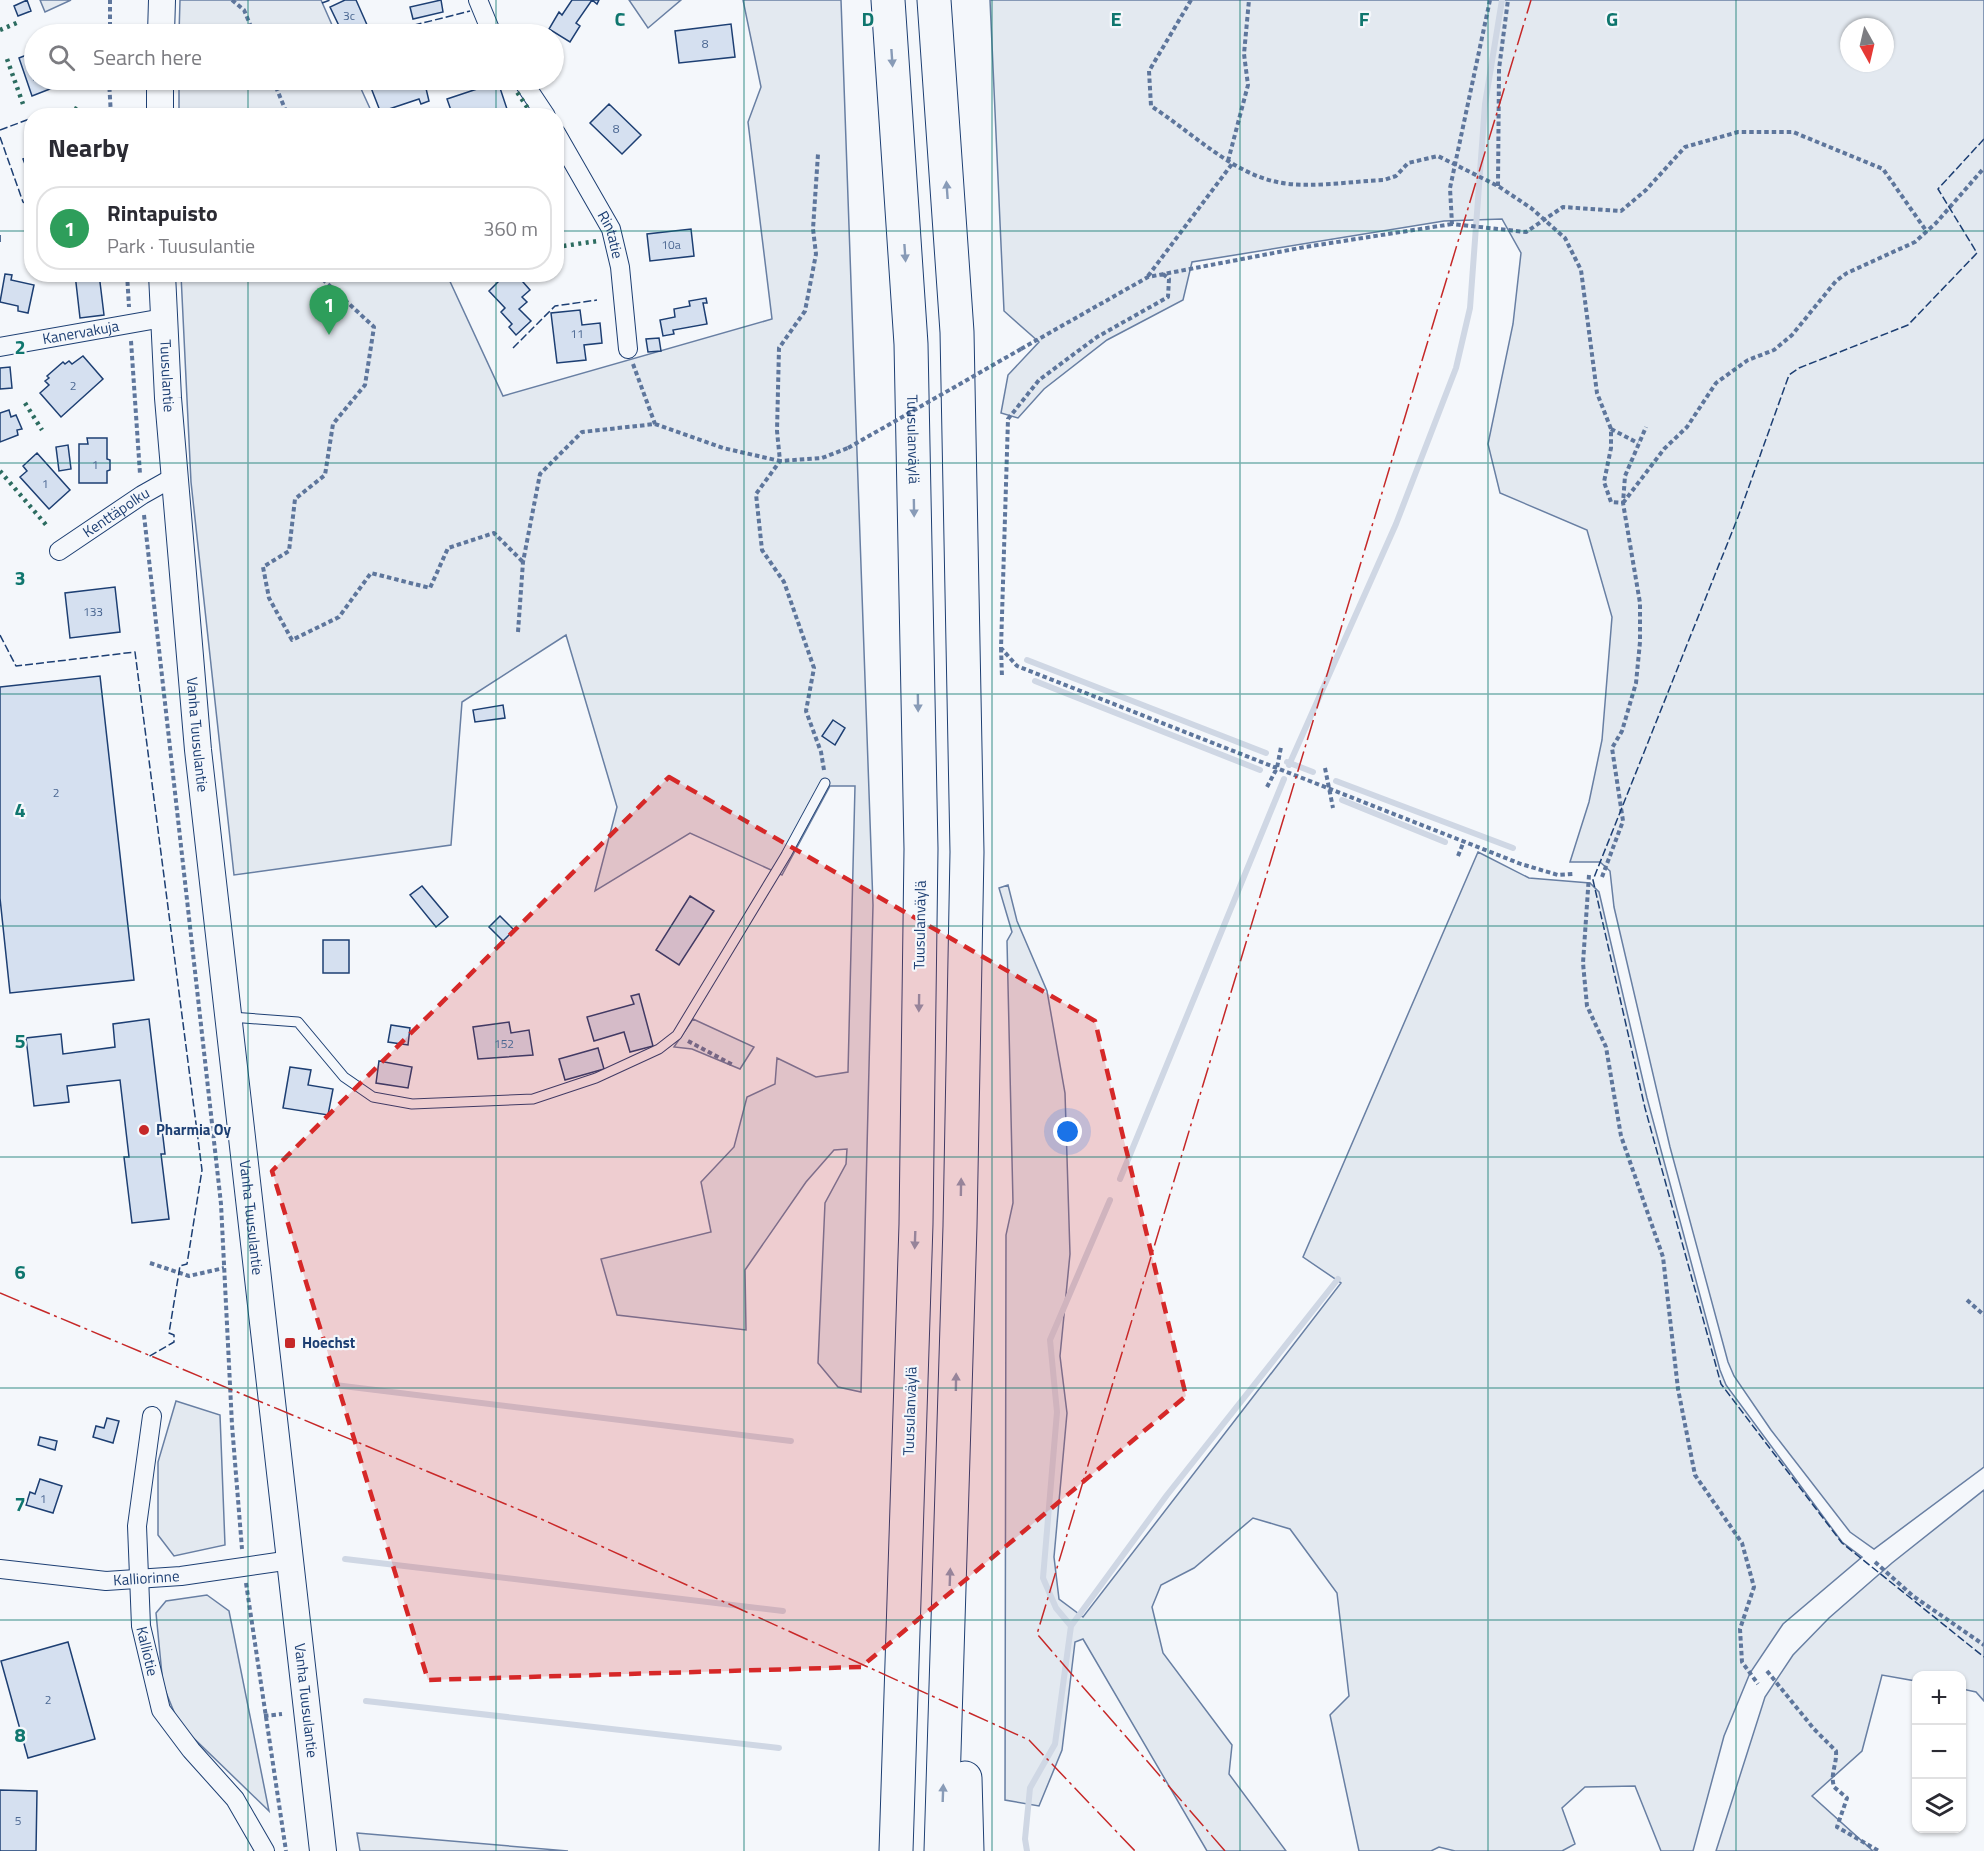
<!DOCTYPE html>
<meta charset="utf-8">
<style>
body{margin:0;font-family:"Titillium Web",sans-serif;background:#f2f2f3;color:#2b2b33}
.controls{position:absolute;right:18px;bottom:18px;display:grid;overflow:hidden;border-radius:12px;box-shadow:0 2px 4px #0004}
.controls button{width:54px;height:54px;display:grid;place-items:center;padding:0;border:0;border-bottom:2px solid #e1e1e2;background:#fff;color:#2b2b33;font:30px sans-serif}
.compass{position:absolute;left:1840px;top:18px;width:54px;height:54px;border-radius:50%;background:#fff;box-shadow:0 2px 4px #0004;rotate:172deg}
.you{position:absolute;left:1068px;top:1132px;width:21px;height:21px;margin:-15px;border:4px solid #fff;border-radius:50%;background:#1a73e8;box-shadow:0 0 0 9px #1a73e833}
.badge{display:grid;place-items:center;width:39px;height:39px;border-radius:50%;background:#2563eb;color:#fff;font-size:20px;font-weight:700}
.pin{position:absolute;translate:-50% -50px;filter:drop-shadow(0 2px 3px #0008)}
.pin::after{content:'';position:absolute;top:32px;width:21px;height:18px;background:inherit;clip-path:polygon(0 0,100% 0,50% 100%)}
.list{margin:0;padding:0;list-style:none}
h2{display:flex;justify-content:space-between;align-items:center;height:78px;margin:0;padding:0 24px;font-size:26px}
h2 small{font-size:20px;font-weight:400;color:#7c7c81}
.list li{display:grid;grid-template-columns:39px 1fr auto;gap:18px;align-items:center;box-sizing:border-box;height:84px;margin:0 12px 12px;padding:0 12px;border:2px solid #e1e1e2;border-radius:24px}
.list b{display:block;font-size:22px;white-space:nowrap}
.list p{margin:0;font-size:20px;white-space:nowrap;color:#7c7c81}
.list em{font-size:20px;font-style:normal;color:#7c7c81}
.icon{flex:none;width:33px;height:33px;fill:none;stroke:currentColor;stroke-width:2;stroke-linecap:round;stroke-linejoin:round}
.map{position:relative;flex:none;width:1984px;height:1851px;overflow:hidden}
.search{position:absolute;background:#fff;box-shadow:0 2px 4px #0004;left:24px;top:24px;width:540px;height:66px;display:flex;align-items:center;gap:15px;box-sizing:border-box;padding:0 21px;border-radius:33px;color:#7c7c81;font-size:22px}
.panel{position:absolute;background:#fff;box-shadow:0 2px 4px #0004;left:24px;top:108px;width:540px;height:174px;border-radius:24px}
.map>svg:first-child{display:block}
</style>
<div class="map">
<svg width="1984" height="1851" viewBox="0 0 1984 1851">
<rect width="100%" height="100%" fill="#f4f7fb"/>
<path fill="#e3e9f0" stroke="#687fa3" stroke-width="1.5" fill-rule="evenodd" d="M40 0H71L45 12Z
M180 0H321L336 34H179Z
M629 0H681L648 28Z
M743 0H841L873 905 861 1392 838 1387 818 1363 825 1203 846 1164 847 1149 834 1150 806 1182 745 1270 746 1330 617 1315 601 1259 711 1232 701 1182 734 1147 747 1097 775 1084 777 1058 816 1077 848 1072 855 786H830L782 875 690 833 595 891 617 807 566 635 462 702 451 845 234 875 191 482 181 275H447L503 396 772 319 748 122 761 87Z
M990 0H1984V1467L1874 1549 1850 1532 1771 1430 1734 1376 1728 1362 1670 1147 1614 907 1610 871 1600 862H1570L1589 802 1602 740 1612 617 1587 530 1500 493 1488 444 1513 324 1521 253 1502 219 1444 221 1192 262 1183 300 1107 340 1044 389 1018 418 1001 413 1008 375 1039 342 1004 311ZM1849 27H1885V63H1849Z
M179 80H357L373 115H179Z
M1478 852 1529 878 1590 883 1599 892 1647 1098 1720 1370 1726 1385 1842 1542 1862 1557 1783 1624 1750 1673 1724 1736 1693 1851H1661L1635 1786 1585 1787 1562 1808 1575 1844 1562 1851H1455L1439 1847 1431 1851H1359L1330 1715 1349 1696 1337 1593 1290 1529 1253 1518 1194 1568 1161 1585 1152 1607 1163 1653 1232 1745 1229 1774 1286 1851H1207L1083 1639 1075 1642 1062 1750 1039 1806 1005 1800 1006 1235 1013 1203 1007 941 1012 932 999 888 1008 885 1017 921 1047 991 1065 1093 1070 1254 1060 1356 1067 1413 1054 1557 1059 1599 1083 1617 1341 1283 1303 1257Z
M693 1019 754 1047 740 1069 692 1049 674 1047Z
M176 1401 220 1415 225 1545 174 1556 158 1535V1462Z
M1984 1490V1701L1976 1692 1962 1689V1676H1916V1681L1882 1675 1862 1751 1812 1796 1873 1851H1716L1765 1697 1793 1655 1829 1618 1892 1563Z
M207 1595 229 1611 269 1811 179 1724 163 1685 156 1613 166 1601Z
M357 1833 568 1851H360Z"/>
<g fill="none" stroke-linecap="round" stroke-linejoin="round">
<path stroke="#cfd7e4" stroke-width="6" d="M1027 660 1266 753
M1035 681 1260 770
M1287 762 1313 772
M1289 765 1396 524 1456 368 1470 308 1485 104 1502 0
M1336 781 1513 848
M1342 800 1445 842
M1120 1179 1284 779
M335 1385 791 1441
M345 1559 783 1611
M1071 1626 1167 1495 1338 1279
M366 1701 779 1748
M1027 1851 1025 1839 1030 1788 1055 1744 1071 1626 1056 1608 1043 1578 1057 1412 1050 1340 1110 1200"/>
</g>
<path fill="#d5e0f0" stroke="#1d3f73" stroke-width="1.5" d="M27 0 31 11 18 16 14 6Z
M345 0H356L368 27 372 25 375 33 343 34 330 7Z
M441 0 443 12 413 19 410 7Z
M572 0H599L597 4 592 0 576 23 580 26 570 42 549 29 559 12 562 15Z
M731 24 735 57 679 63 675 31Z
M34 52V80H53L55 87 32 96 19 58Z
M368 80H424L429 101 421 104 419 99 389 109 391 115 382 116Z
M498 82 509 115 453 116 447 99Z
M609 104 641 135 622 154 590 123Z
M32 156V182L23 159Z
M691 229 694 256 650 261 647 234Z
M5 274 12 275 11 280 34 285 28 313 18 311V306L0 302Z
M75 274H99L104 315 80 318Z
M506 274H516L530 290 522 297 527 302 519 309 531 321 516 335 509 327 512 324 501 312 505 308 489 291Z
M706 298 707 303H703L707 324 673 330 674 334 663 336 660 320 675 317 674 309 690 306 689 301Z
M580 310 582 325 600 323 602 343 584 345 586 360 557 363 551 313Z
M659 338 661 351 648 352 646 339Z
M83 356 103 379 61 417 40 393 49 385 45 381 49 378 47 376 63 362 65 364 69 361 72 364Z
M10 367 12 388 0 389V368Z
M9 410 11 417 16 415 22 429 17 430 18 435 0 442V413Z
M87 438H107V459L110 460V470L107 471V483H79V444H88Z
M68 445 71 469 59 471 56 447Z
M37 453 70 490 49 509 20 477 27 471 23 466Z
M115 587 120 632 70 638 65 593Z
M100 676 134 980 10 993 0 898V687Z
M503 705 505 718 475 722 473 710Z
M833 720 845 728 835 745 822 736Z
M422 886 448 917 436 927 410 895Z
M690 896 714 911 679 965 656 950Z
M500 916 514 930 503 941 489 927Z
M323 940H349V973H323Z
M639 994 653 1046 630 1052 624 1032 594 1041 587 1017 634 1004 631 996Z
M149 1019 165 1154H161L169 1219 132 1223 124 1157H129L120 1080 67 1086 69 1102 34 1106 26 1038 61 1034 63 1054 115 1047 113 1024Z
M509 1022 511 1033 529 1030 533 1055 478 1059 473 1027Z
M391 1025 410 1028 408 1045 388 1042Z
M598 1048 604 1069 565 1080 559 1059Z
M379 1061 412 1067 408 1088 376 1083Z
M290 1067 311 1070 308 1085 333 1089 328 1115 283 1108Z
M107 1418 119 1421 113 1443 93 1437 96 1426 104 1428Z
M40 1437 57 1441 55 1450 38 1445Z
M40 1479 62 1486 53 1513 26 1505 30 1492 35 1494Z
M68 1642 95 1739 28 1758 1 1661Z
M0 1790 37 1791 36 1851H0Z"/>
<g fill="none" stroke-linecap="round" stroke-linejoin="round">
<g stroke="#1d3f73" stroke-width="11">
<path id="lane" d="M231 1017 298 1022 344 1077 373 1097 412 1104 533 1099 596 1078 659 1049 677 1035 786 855 825 783"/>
</g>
<g stroke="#1d3f73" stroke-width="20">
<g id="street">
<path d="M478 0 492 34"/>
<path d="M522 80 546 116"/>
<path id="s1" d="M556 133 611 229 620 267 628 349"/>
<path id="s2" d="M0 347 163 318"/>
<path id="s3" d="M59 551 142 495 174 477"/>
<path id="s4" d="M152 1416 137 1526 141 1626 161 1710 191 1750 235 1799 265 1851"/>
<path id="s5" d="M0 1569 106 1581 181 1576 291 1560"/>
</g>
</g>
<g stroke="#1d3f73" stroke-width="28">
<g id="secondary">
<path d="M161 34 162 0"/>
<path d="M160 116V80"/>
<path id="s6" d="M162 274 168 398 198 750 323 1851"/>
</g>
</g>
<g stroke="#1d3f73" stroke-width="35">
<g id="highway">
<path id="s7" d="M888 0 911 344 921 849 916 1224 896 1851"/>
<path d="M934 0 957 332 967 852 960 1226 941 1851"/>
<path d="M965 1778 967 1851"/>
</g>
</g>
<path stroke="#5e769c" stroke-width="4" stroke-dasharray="4.5 3" stroke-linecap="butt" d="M232 0 244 10 254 34
M1191 0 1149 71 1151 106C1190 131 1232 173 1277 182 1308 189 1352 181 1384 180L1396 176 1408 163 1438 156 1498 186 1531 208 1565 238 1581 270 1597 393 1611 429V448L1604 482 1611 502 1623 503
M1490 0 1450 188 1452 224 1526 232 1563 207 1621 211 1646 190 1685 147 1738 132H1793L1883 169 1927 232
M110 34V0
M109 80 111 116
M273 80 288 116
M1228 161 1248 85 1244 54 1249 0
M1498 186 1499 69 1508 0
M127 274 129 307
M317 274 374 327 365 385 333 424 325 475 295 499 289 551 263 567 269 598 292 640 339 617 371 573 430 588 448 548 494 533 523 562
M1163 274 1169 279 1168 297 1097 337 1039 380 1008 419 1001 648 1017 666 1521 864 1558 875 1573 874
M1148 276 1232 164
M131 341 140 474
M1021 349 1148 277 1305 247 1452 224
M633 364 655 424
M1611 429 1638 443
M1623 503 1664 449 1687 427 1716 383 1748 360 1774 350 1792 335 1836 281 1847 273 1915 242 1936 223 1984 168
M144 515 221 1204 232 1425 242 1549
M518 632 523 562 540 474 582 432 655 424 723 448 780 461 777 431 779 348 805 311 816 254 813 229 818 154
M1001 648 1002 677
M1325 768 1333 808
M824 770 821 752 806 711 814 668 784 582 762 550 756 494 780 461 822 458 848 448
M1267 787 1277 768 1281 747
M1458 856 1464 841
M1589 875 1583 963 1587 1006 1606 1047 1621 1136 1663 1257 1678 1389 1695 1475 1742 1543 1754 1587 1740 1629 1742 1662 1758 1684
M1602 877 1623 821 1612 748 1622 731 1636 683 1640 642V603L1623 503 1625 476 1646 427
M688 1041 733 1065
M150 1263 189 1276 224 1268
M1967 1300 1984 1315
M1875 1562 1913 1596 1984 1645
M246 1583 286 1851
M1767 1671 1814 1729 1836 1751C1837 1765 1830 1773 1834 1787L1847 1798 1837 1827 1879 1851
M264 1716 282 1714"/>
<use href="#lane" stroke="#f4f7fb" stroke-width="9"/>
<use href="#street" stroke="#f4f7fb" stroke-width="18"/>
<use href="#secondary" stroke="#f4f7fb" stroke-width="26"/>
<use href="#highway" stroke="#f4f7fb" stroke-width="33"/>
<path stroke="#5e769c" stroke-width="4" stroke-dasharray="4.5 3" stroke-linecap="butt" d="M848 448 1021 349"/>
<path stroke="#2c6c60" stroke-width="4.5" stroke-dasharray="3 4.5" stroke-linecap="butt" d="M0 30 19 22
M7 59 23 104
M442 80 443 87
M509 80 533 116
M74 108 91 116
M556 247 598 241
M25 403 42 430
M0 471 47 526"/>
<path stroke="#1d3f73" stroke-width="1.5" stroke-dasharray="8 3" stroke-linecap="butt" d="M322 3 330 0
M403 28 470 11
M446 34 474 28
M39 116V115
M0 130 32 118
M0 137 23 202 32 208
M1984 139 1938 189 1977 253 1908 325 1799 368 1789 375 1738 517 1593 880 1645 1108 1721 1384 1842 1543 1984 1657
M0 235V242
M513 348 555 306 597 300
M0 635 16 666 135 652 202 1170 187 1264 180 1266 169 1333 174 1335V1342L148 1357"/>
<path stroke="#c62828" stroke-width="1.5" stroke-dasharray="21 4.5 3 4.5" stroke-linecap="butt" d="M0 1293 539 1518 1029 1740 1135 1851
M1225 1851 1037 1634 1531 0"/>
</g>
<defs><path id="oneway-solid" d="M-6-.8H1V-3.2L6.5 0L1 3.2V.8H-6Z" transform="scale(1.5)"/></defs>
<g fill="#889bb7">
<use href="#oneway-solid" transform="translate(892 58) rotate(86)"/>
<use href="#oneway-solid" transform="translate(947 190) rotate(-94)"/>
<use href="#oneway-solid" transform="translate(905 253) rotate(86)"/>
<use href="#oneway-solid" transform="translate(914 508) rotate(89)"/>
<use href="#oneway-solid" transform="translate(918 703) rotate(89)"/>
<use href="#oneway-solid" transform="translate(919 1003) rotate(91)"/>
<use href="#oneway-solid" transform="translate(961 1187) rotate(-89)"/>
<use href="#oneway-solid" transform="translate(915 1240) rotate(92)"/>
<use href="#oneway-solid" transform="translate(956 1382) rotate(-89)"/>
<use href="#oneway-solid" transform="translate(950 1577) rotate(-88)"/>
<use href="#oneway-solid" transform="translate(943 1793) rotate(-88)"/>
</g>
<path fill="#d62828" fill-opacity="0.2" stroke="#d62828" stroke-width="4.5" stroke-dasharray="12 8" stroke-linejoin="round" d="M669 777 1095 1021 1186 1396 861 1667 428 1680 272 1171Z"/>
<path fill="none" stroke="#0f766e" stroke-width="1.5" stroke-opacity="0.55" d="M248 0V34M496 0V34M744 0V1851M992 0V1851M1240 0V1851M1488 0V1851M1736 0V1851M248 80V116M496 80V116M0 231H32M556 231H1984M248 274V1851M496 274V1851M0 463H1984M0 694H1984M0 926H1984M0 1157H1984M0 1388H1984M0 1620H1984"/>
<g fill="#c62828" stroke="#f4f7fb" stroke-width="2">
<circle cx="144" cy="1130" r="6"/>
<rect x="284" y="1337" width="12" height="12" rx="3"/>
</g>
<g text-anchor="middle" stroke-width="4.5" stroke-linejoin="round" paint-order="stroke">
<g font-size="12" fill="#4b6792">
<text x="349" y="20">3c</text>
<text x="705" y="48">8</text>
<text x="616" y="133">8</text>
<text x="671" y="249">10a</text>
<text x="577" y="338">11</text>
<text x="73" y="390">2</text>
<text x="95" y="469">1</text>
<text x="45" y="488">1</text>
<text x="93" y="616">133</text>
<text x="56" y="797">2</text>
<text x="504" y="1048">152</text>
<text x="43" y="1503">1</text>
<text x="48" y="1704">2</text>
<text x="18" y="1825">5</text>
</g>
<g font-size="15" fill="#1d3f73" stroke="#f4f7fb">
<text dy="5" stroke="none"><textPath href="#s1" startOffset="116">Rintatie</textPath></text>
<text dy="5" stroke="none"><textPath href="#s2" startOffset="82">Kanervakuja</textPath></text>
<text dy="5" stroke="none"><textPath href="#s6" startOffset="102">Tuusulantie</textPath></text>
<text dy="5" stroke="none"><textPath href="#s7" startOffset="440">Tuusulanväylä</textPath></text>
<text dy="5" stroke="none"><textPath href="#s3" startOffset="69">Kenttäpolku</textPath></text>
<text dy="5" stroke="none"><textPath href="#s6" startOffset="462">Vanha Tuusulantie</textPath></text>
<text transform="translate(920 925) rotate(-89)" y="5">Tuusulanväylä</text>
<text dy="5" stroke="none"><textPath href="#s6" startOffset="948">Vanha Tuusulantie</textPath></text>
<text transform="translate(910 1411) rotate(-88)" y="5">Tuusulanväylä</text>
<text dy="5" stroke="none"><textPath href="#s5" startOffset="147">Kalliorinne</textPath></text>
<text dy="5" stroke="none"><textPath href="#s4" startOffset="237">Kalliotie</textPath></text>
<text dy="5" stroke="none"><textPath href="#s6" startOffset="1434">Vanha Tuusulantie</textPath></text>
</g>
<g font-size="15" font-weight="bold" fill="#1d3f73" stroke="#f4f7fb" text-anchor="start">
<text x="156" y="1135">Pharmia Oy</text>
<text x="302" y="1348">Hoechst</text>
</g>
</g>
<g font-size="20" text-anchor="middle" font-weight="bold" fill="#0f766e" stroke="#f4f7fb" stroke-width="4.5" stroke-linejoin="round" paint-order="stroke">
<text x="620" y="26">C</text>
<text x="868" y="26">D</text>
<text x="1116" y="26">E</text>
<text x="1364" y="26">F</text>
<text x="1612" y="26">G</text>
<text x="20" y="354">2</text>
<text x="20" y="585">3</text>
<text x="20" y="817">4</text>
<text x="20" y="1048">5</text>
<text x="20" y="1279">6</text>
<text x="20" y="1511">7</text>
<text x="20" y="1742">8</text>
</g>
</svg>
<div class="controls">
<button>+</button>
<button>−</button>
<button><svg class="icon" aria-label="layers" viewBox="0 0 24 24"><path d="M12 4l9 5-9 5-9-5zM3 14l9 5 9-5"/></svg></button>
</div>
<svg class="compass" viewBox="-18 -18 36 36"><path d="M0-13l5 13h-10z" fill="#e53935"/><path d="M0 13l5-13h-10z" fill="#7c7c81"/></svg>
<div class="you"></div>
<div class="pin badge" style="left:329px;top:335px;background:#2e9e5b">1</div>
<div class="search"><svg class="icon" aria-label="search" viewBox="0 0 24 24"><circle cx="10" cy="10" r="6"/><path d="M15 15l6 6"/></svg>Search here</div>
<section class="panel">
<h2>Nearby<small></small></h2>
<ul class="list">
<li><span class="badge" style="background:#2e9e5b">1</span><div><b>Rintapuisto</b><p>Park · Tuusulantie</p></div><em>360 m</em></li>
</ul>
</section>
</div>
